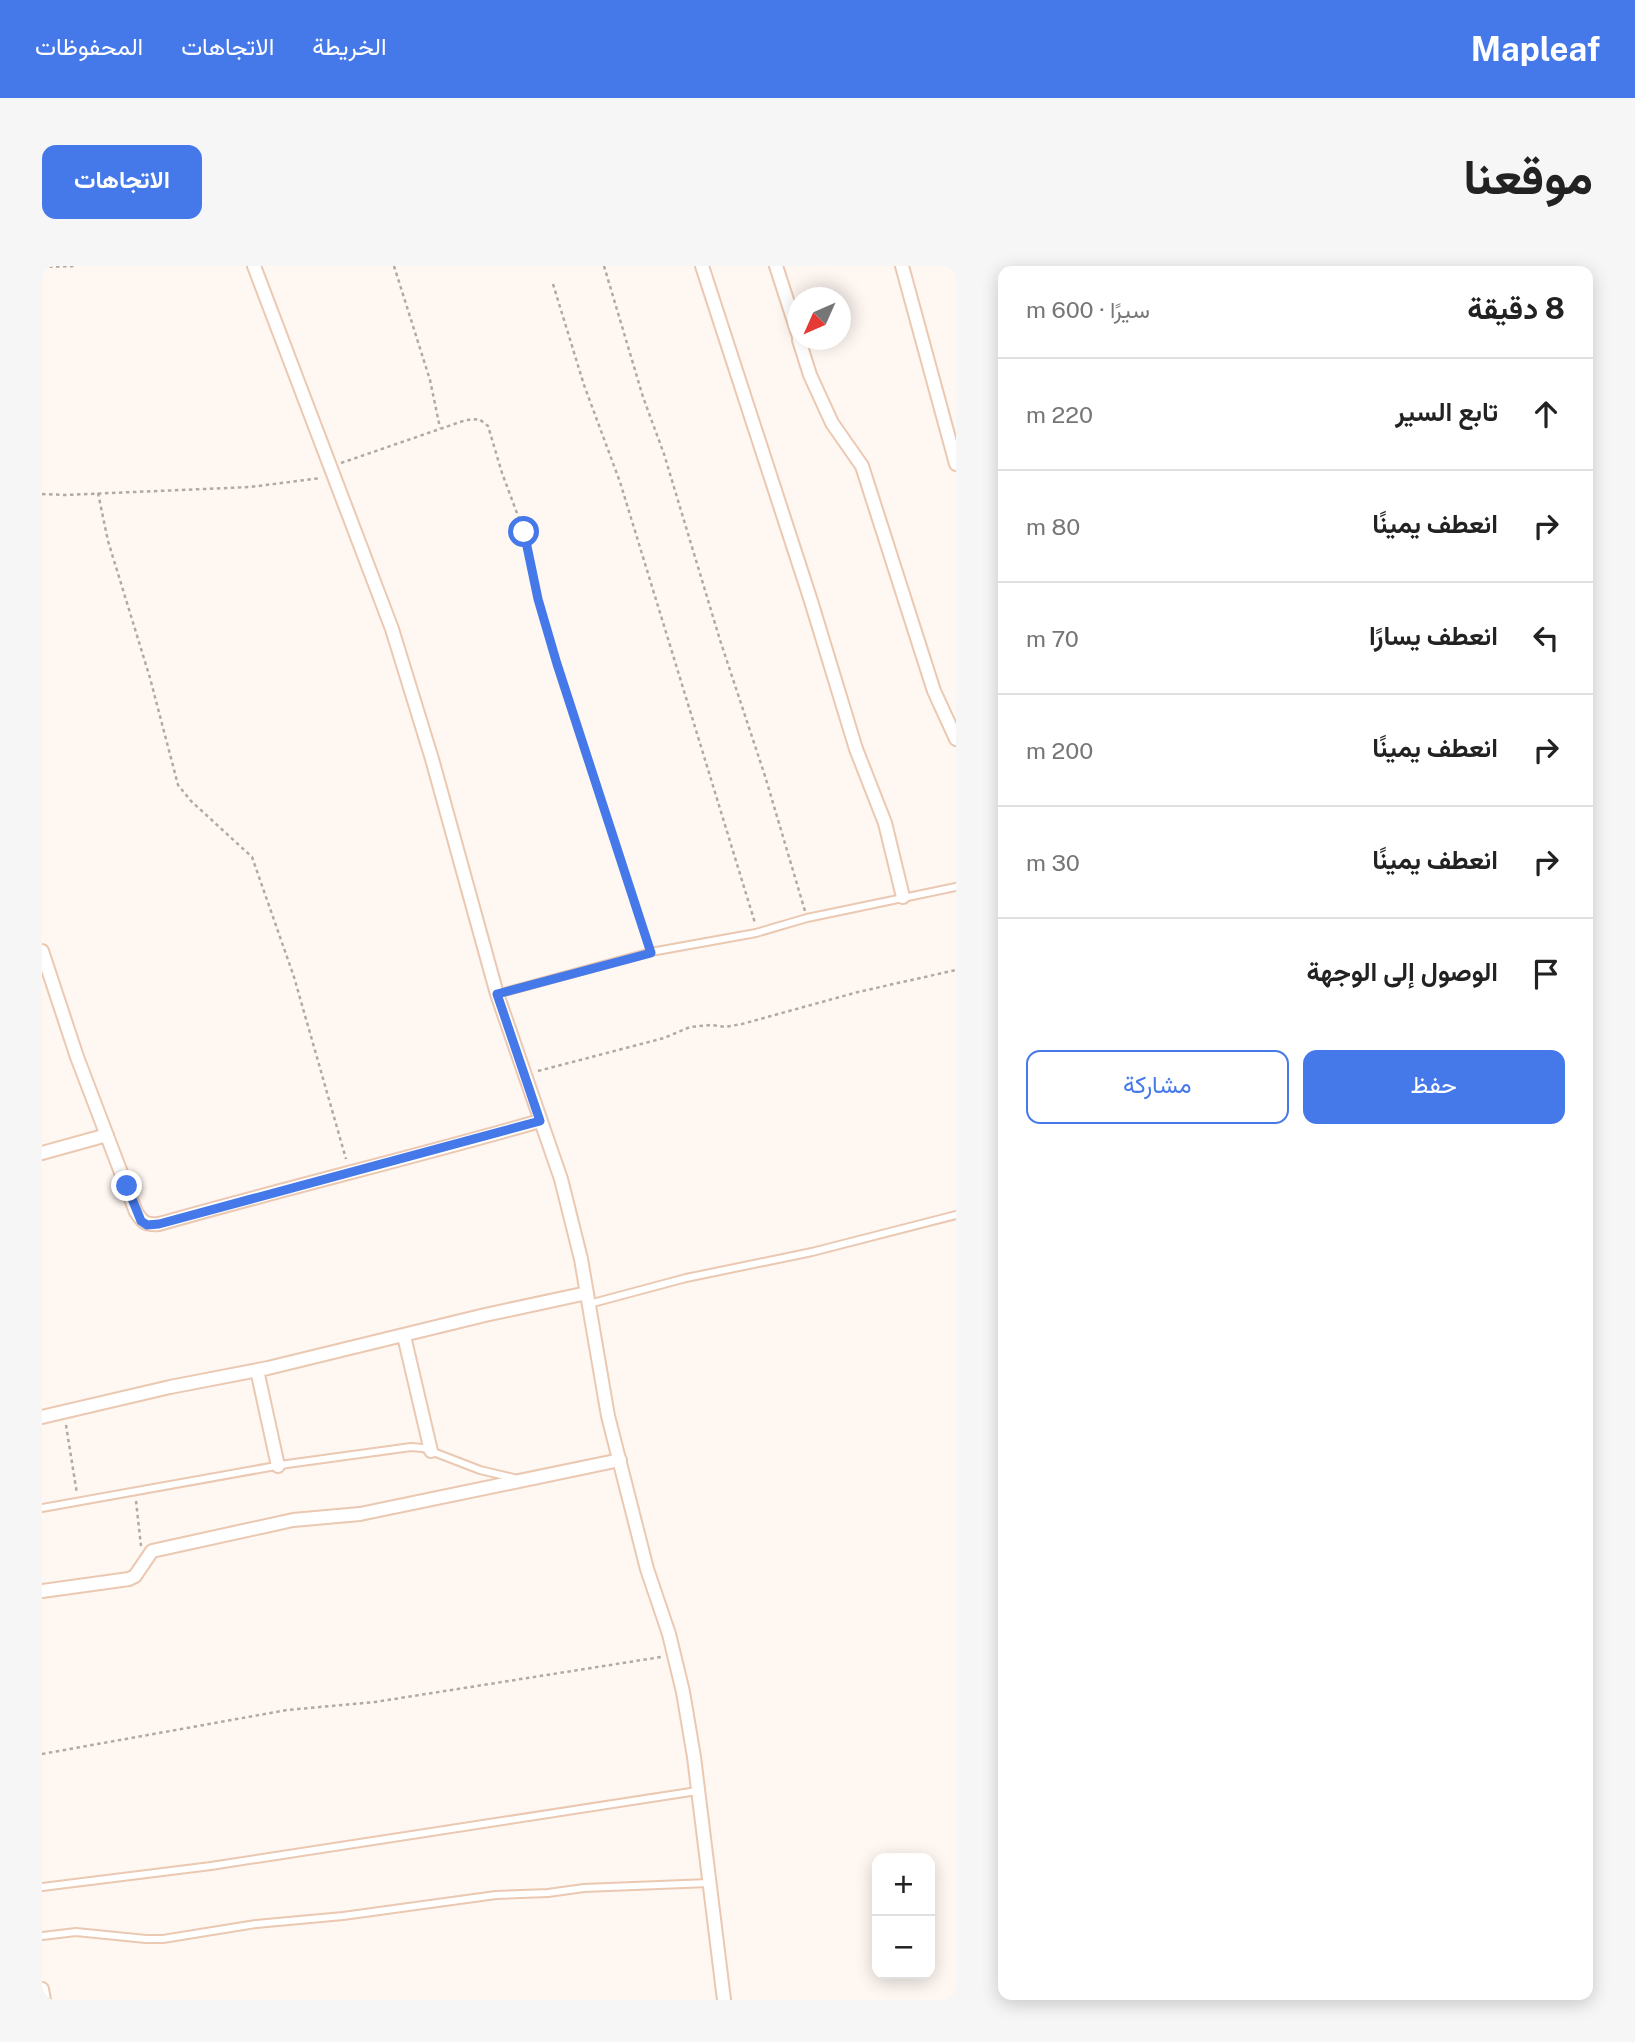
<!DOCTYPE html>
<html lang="ar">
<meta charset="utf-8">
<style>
body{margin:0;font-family:"Public Sans",Vazirmatn,sans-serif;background:#f6f6f6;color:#222;direction:rtl}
.controls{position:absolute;right:21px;bottom:21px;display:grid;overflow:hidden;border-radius:14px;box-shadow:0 4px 18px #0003}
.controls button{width:63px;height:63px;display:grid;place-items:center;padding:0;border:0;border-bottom:2px solid #e0e0e0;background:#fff;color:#222;font:35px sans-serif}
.compass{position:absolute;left:746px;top:21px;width:63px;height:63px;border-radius:50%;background:#fff;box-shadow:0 4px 18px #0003;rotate:225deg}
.stop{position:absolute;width:21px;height:21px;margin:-16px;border:5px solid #4578e9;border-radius:50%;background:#fff}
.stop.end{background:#4578e9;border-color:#fff;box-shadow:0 2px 7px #0008}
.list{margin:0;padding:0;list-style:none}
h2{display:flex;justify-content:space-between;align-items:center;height:91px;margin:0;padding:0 28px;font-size:30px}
h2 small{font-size:23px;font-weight:400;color:#767676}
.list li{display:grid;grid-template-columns:46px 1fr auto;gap:21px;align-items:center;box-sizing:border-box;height:112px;padding:0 28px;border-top:2px solid #e0e0e0}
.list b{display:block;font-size:26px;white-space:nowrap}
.list em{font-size:23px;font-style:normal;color:#767676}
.actions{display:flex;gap:14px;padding:21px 28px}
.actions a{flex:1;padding:16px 0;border:2px solid #4578e9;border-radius:14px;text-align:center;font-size:24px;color:#4578e9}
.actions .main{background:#4578e9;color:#fff}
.icon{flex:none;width:38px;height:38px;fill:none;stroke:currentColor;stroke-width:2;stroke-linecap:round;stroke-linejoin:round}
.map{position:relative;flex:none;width:914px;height:1734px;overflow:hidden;direction:ltr;border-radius:14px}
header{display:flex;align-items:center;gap:42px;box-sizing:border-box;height:98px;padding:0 35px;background:#4578e9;color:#fff}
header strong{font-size:33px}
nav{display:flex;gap:38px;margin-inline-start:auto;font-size:24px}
.intro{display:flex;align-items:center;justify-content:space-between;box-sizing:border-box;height:168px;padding:0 42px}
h1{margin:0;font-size:49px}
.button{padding:18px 32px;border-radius:14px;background:#4578e9;color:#fff;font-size:24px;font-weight:700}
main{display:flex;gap:42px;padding:0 42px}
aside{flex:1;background:#fff;border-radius:14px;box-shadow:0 4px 18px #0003}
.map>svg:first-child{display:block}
</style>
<header>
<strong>Mapleaf</strong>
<nav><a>الخريطة</a><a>الاتجاهات</a><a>المحفوظات</a></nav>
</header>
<div class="intro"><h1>موقعنا</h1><a class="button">الاتجاهات</a></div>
<main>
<aside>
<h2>8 دقيقة<small>سيرًا · 600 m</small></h2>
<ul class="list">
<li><svg class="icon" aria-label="ahead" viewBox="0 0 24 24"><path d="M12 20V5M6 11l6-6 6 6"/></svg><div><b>تابع السير</b></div><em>220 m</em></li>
<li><svg class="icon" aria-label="right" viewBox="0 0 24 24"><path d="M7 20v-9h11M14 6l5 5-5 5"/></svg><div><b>انعطف يمينًا</b></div><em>80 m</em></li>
<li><svg class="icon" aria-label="left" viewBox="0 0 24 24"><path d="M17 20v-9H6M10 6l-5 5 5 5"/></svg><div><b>انعطف يسارًا</b></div><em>70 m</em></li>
<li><svg class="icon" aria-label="right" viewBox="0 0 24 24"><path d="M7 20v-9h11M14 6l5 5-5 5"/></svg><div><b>انعطف يمينًا</b></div><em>200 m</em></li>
<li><svg class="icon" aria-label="right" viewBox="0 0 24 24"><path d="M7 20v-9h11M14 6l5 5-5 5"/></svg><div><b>انعطف يمينًا</b></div><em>30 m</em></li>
<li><svg class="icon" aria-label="arrive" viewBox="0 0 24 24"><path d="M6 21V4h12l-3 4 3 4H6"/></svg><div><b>الوصول إلى الوجهة</b></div></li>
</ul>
<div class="actions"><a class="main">حفظ</a><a>مشاركة</a></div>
</aside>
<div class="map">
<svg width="914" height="1734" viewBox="0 0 914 1734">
<rect width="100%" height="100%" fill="#fef7f2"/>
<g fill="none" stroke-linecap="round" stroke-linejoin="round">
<g stroke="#ebc8b1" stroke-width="10">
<path id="service" d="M455 728 609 686 714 667 765 652 914 621
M547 1038 644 1012 770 986 914 949
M0 1242 245 1198 369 1181 381 1182 438 1204 472 1212
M0 1621 169 1600 655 1525
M0 1670 34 1666 104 1673H121L214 1658 301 1650 454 1629 506 1627 542 1622 667 1617"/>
</g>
<g stroke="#ebc8b1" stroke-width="16">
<path id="minor" d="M212 0 350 363 390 493 455 728 519 913 539 993 566 1150 605 1303 627 1368 641 1426 652 1491 682 1734
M660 0 769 335 814 483 843 557 861 631
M734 0 757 71
M860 0 914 198
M757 74 768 109 790 157 820 200 892 425 914 473
M0 685 35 791 94 946C101 957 104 959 117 958 244 922 372 891 498 855
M0 887 65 869
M362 1070 389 1185
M215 1104 236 1200
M0 1151 128 1121 226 1102 443 1049 545 1027
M0 1325 87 1313 93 1310 110 1285 251 1254 318 1248 578 1194
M0 1723 2 1734"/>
</g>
<path stroke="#b2a9a2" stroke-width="2.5" stroke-dasharray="3.5 3.5" stroke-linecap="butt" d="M352 0 388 114 398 162
M562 0 601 131 622 188 678 374 723 510 763 645
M0 1 33 0
M511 18 542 119 578 216 713 657
M299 197 424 154 437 153 446 160 460 207 482 266 496 333 515 398 607 679
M56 227 66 275 108 412 136 519 149 535 210 591 252 711 304 893
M0 228 23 229 208 221 279 212
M496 805 622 772 648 761 669 759 683 761 700 758 816 726 914 704
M24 1159 35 1228
M94 1235 99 1280
M0 1488 245 1444 333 1436 619 1391"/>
<use href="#service" stroke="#fff" stroke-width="6"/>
<use href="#minor" stroke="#fff" stroke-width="12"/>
</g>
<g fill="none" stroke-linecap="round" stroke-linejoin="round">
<path stroke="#4578e9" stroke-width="9" d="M85 920 99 955 105 959 117 958 498 855 455 728 609 687 515 398 496 333 482 266"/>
</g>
</svg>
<div class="controls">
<button>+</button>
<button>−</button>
</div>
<svg class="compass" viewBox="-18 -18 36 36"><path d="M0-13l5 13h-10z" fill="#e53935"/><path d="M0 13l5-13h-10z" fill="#767676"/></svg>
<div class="stop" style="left:482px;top:266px"></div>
<div class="stop end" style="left:85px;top:920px"></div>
</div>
</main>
